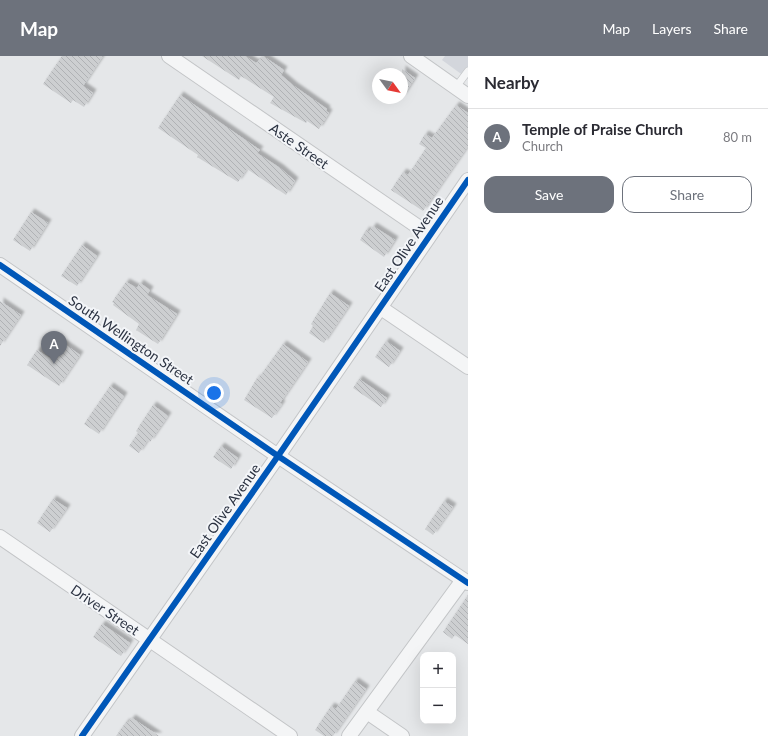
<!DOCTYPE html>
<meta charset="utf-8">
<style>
body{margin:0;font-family:Lato,sans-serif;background:#f7f7f7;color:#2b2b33}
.controls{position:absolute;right:12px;bottom:12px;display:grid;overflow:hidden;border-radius:8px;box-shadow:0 4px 16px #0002}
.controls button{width:36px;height:36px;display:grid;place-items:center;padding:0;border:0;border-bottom:1px solid #e1e1e2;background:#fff;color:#2b2b33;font:20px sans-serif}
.compass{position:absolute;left:372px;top:12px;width:36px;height:36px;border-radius:50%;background:#fff;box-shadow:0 4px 16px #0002;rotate:123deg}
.you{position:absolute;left:214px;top:337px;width:14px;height:14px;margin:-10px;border:3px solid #fff;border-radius:50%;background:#1a73e8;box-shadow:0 0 0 6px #1a73e833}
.badge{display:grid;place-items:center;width:26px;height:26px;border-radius:50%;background:#6d727c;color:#fff;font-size:13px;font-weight:700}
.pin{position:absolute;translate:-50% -33px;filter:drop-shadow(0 1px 2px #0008)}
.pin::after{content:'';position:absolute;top:21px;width:14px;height:12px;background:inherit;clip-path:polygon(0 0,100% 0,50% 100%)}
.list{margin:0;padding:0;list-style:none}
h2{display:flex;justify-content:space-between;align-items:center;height:52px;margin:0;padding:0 16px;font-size:17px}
h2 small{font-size:13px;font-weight:400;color:#7c7c81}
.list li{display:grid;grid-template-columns:26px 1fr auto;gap:12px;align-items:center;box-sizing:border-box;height:56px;padding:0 16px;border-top:1px solid #e1e1e2}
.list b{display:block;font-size:15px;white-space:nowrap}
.list p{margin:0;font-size:13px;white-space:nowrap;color:#7c7c81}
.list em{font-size:13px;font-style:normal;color:#7c7c81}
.actions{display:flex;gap:8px;padding:12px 16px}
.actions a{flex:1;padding:9px 0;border:1px solid #6d727c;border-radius:12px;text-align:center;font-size:14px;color:#6d727c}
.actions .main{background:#6d727c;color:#fff}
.map{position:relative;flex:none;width:468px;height:680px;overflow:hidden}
header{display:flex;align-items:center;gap:24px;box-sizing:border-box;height:56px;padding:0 20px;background:#6d727c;color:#fff}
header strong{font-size:19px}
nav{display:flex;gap:22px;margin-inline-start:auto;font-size:14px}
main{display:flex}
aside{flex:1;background:#fff}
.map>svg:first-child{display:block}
</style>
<header>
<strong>Map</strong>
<nav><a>Map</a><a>Layers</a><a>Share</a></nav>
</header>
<main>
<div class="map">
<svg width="468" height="680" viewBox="0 0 468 680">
<defs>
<pattern id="building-back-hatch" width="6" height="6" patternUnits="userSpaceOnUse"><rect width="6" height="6" fill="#cdcfd1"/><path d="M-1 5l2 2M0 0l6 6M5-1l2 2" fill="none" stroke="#b0b2b5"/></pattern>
<filter id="shadow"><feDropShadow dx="3.5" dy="-3.5" stdDeviation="1" flood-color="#0004"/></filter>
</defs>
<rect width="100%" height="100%" fill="#e5e7e9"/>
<path fill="#d3d6dc" d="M445 0H468V23L442 4Z"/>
<path fill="url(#building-back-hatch)" filter="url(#shadow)" d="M62 0H103L83 30 93 37 84 51 73 44 71 47 43 28Z
M202 0H245L256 7 263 0 284 14 281 19 294 30 327 53 326 55 329 57 319 73 307 65 306 67 270 47 274 41 241 20 239 24Z
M402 13 415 22 402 42Z
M180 39 260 94 257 97 280 112 295 125 286 139 247 113 238 126 197 101 198 99 158 72Z
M456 49 468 57V90L423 155 391 134 403 116 408 119 426 92 419 88 425 78 432 82Z
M31 156 48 167 30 195 13 184Z
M373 170 395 184 384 201 360 184 366 174 369 176Z
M82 189 97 200 77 230 61 220Z
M126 226 137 232 140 227 150 234 147 239 177 258 158 288 136 274 139 268 113 249 114 247 112 246Z
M330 237 349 250 324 287 309 277 313 270 311 268Z
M0 245 21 259 0 290Z
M386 285 400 295 389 311 375 301Z
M63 287 80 299 59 330 27 309 37 294 51 303Z
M283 288 308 306 280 347 282 348 272 362 244 344 257 322 258 323Z
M359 323 387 342 381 351 353 332Z
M110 330 124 340 99 378 84 368Z
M153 349 168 360 150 386 148 384 139 397 129 390 138 377 136 375Z
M221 390 238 402 231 413 213 401Z
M53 443 67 452 50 476 37 467Z
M444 445 453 451 433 479 425 473Z
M468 539V588L455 579 452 583 443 576Z
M102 568 130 587 121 600 93 581Z
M355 625 366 633 333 680H324L315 674 331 650 336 653Z
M132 662 159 680H116L126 666 128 667Z"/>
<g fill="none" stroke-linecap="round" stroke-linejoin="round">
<g stroke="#c3c5c7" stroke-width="8">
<path id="lane" d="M456 31 468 15"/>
</g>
<g stroke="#c3c5c7" stroke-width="16">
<path id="street" d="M169 0 430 179
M411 0 468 40
M0 209 278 400 468 527
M381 252 468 311
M0 481 290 680
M367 656 402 680
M82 680 278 400 468 124
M349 680 463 524"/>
</g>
<use href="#lane" stroke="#f4f5f6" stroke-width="7"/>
<use href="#street" stroke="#f4f5f6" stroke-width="14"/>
<g stroke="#f3f5f8" stroke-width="8">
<path id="cycleway" d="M0 209 278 400 468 527
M82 680 278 400 468 124"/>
</g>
<use href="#cycleway" stroke="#0057b8" stroke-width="6"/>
</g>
<g text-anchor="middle" stroke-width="4" stroke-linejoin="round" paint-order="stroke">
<g font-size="14" fill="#2c3342" stroke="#f3f5f8">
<text transform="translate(299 90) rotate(35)" y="5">Aste Street</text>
<text transform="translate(409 188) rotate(-56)" y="5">East Olive Avenue</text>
<text transform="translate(131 284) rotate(34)" y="5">South Wellington Street</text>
<text transform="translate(225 455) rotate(-55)" y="5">East Olive Avenue</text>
<text transform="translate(105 554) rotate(34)" y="5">Driver Street</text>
</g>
</g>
</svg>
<div class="controls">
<button>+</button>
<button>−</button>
</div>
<svg class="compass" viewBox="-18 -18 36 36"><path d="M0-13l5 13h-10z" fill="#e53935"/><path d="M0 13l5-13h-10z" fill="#7c7c81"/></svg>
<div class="you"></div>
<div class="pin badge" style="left:54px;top:308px">A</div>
</div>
<aside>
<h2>Nearby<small></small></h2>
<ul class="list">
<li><span class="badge">A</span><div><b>Temple of Praise Church</b><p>Church</p></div><em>80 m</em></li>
</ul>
<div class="actions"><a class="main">Save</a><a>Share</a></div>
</aside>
</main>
